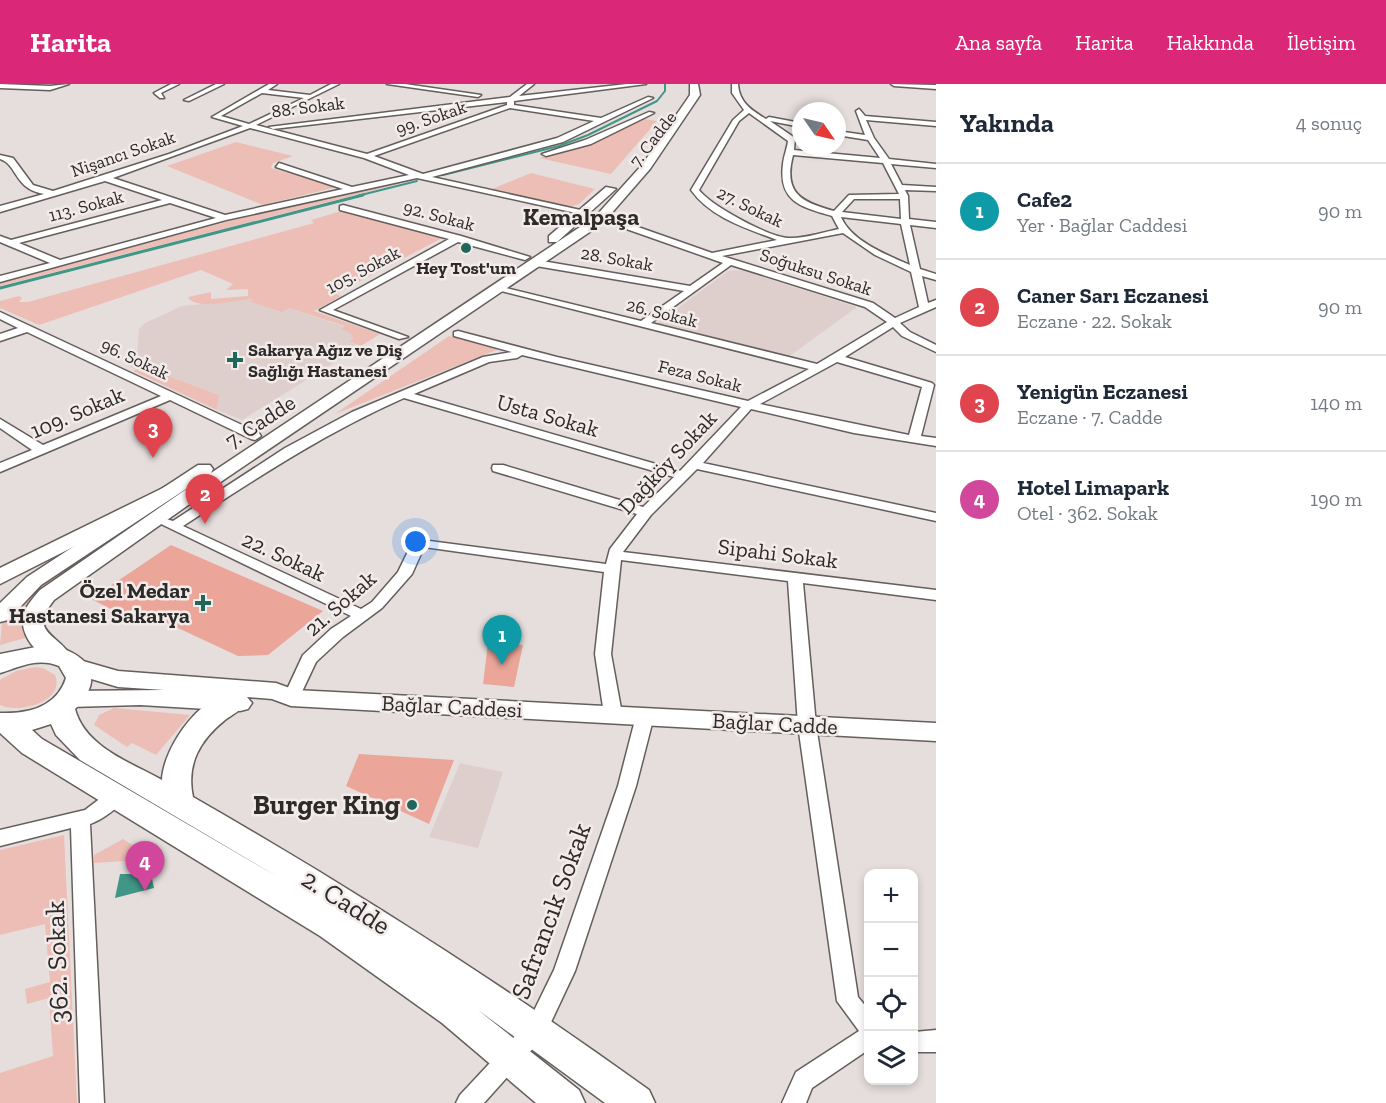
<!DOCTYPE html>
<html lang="tr">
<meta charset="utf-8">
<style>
body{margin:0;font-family:"Zilla Slab",serif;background:#f6f6f7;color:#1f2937}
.controls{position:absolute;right:18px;bottom:18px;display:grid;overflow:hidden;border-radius:12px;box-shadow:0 3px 9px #0003}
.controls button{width:54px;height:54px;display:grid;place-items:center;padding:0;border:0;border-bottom:2px solid #e0e1e3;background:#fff;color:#1f2937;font:30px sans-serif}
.compass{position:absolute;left:792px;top:18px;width:54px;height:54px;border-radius:50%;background:#fff;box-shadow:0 3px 9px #0003;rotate:124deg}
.you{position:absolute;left:416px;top:458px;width:21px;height:21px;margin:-15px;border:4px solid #fff;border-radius:50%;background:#1a73e8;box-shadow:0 0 0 9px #1a73e833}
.badge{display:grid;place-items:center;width:39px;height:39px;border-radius:50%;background:#db2777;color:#fff;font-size:20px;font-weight:700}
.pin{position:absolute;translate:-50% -50px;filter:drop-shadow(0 2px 3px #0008)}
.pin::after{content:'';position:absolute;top:32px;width:21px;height:18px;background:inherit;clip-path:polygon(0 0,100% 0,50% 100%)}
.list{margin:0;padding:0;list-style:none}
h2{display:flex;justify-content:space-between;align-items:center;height:78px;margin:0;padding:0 24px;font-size:26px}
h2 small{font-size:20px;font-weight:400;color:#747a83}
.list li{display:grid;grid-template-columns:39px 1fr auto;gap:18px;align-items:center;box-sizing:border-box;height:96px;padding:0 24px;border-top:2px solid #e0e1e3}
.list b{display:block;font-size:22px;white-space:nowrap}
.list p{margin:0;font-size:20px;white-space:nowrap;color:#747a83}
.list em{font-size:20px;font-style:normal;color:#747a83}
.icon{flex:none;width:33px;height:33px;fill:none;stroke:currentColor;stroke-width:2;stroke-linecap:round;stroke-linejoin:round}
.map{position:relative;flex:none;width:936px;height:1019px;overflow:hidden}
header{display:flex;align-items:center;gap:36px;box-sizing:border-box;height:84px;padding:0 30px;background:#db2777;color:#fff}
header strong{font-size:28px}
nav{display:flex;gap:33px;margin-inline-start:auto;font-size:21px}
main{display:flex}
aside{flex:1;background:#fff}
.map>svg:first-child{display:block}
</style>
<header>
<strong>Harita</strong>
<nav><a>Ana sayfa</a><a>Harita</a><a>Hakkında</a><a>İletişim</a></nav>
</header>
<main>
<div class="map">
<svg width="936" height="1019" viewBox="0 0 936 1019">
<rect width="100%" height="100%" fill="#e5dedc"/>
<path fill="#dfcfcc" d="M741 186 857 223 787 274 655 241 728 187Z
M252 215 253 217 289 224 346 243 341 245 351 249 353 254 351 259 361 262 242 336 217 326 219 311 158 288 136 286 126 280 137 272 139 245 145 239 182 222Z
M460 679 503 688 478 764 429 753Z"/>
<path fill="#edbeb6" d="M644 35 657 37 611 90 539 74 598 57Z
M236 58 293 72 273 79 271 84 337 103 263 121 167 82Z
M531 89 595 105 579 120 569 123 492 105Z
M411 94 414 96 0 202V198L245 133Z
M338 128 359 130 444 153 336 210 341 212 314 227 380 250 361 262 350 258 353 254 351 250 341 245 345 242 289 224 282 228 248 217H252V215C238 216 194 227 188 213L211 208V215L248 212V205L226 206 233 200 201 186 39 241 0 224V217L19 212 22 214 19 218H28L314 139 311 136Z
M449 252 499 265 335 330Z
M136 286 158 288 219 311 217 326 133 287Z
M282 340 287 342 24 533 25 554 0 561 2 539 33 507Z
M35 583 43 584 55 591C66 618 18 630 0 621V596L16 587Z
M114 624 190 631 156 671 132 659 127 663 94 641 99 631Z
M64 751 77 1019H0V989L53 972 49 914 27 920 25 905 50 898 45 840 0 851V766Z
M123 755 154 775 94 779V771Z"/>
<path fill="#409687" d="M120 790H151L154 804 115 814Z"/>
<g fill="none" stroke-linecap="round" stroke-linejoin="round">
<path stroke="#409687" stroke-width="2" d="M443 91 559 62 588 51 657 17 665 7V0
M357 112 417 97"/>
<path stroke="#409687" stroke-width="3" d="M0 204 363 111"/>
</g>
<path fill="#eba599" d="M171 461 323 527 268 571 238 572 135 524 123 531 91 515Z
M488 559 523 561 514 603 483 600Z
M359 670 454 676 429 740 346 702Z"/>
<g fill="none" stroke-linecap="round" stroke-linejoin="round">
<g stroke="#645e5c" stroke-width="3">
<path id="street" d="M0 0 50 2 69 0 50 6 0 4Z
M171 0H179L161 9 164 14H160L154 9Z
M216 0H224L189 17 184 16Z
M269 0H277L268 6 310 11 331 0H339L256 41 367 70 507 21V18L273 45 269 43 510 13 527 0H534L519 12 627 0H646L514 17V21L601 34 648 13 653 14 563 58 432 93 585 127V131L417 94 226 136 0 198V192L50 179 0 158V152L11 156 162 116 105 97 0 128V122L44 110C14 105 18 81 0 75V71L13 74 33 101 53 107 169 70 243 42 212 33ZM262 9 304 14 249 40 221 32ZM510 24 594 37 557 54 423 90 374 72ZM250 44 364 74 409 91 352 103 279 79 276 83 343 105 225 131 113 94ZM170 119 216 134 60 176 19 159Z
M387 0H405L481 11 478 13Z
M732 0H738C739 18 751 26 766 35L769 33 801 39V43L770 37 795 54 794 66 880 74 868 56 837 51V47L865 51 856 27 859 25 865 32 936 38V42L866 36 874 54 889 75 936 80V84L891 80 902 101 936 103V107L905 106 908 112 909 135 936 138V144L910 141 920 185 936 190V196L922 192 928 219 936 216V223L900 239 910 248 936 261V268L902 252 893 243 845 273 932 299 934 301 921 352 936 354V362L854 349 751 325 703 379 936 429V437L697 385 651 431 623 468 936 506V516L803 499 816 641 858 913 868 925V966L812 1004 806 1019H782L796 988 859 947 837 917 798 641 788 497 621 476 611 570 622 630 619 634H607L604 630 595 570 604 488 424 463 412 490 382 524 343 553 316 578 299 614 297 618H285L283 614 303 571 331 545 351 532 159 439 166 435 173 437 285 364 352 328 483 273 512 268 454 252V248L458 247 557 273 748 317 809 285 493 205 498 202 641 237 684 207 536 182 531 179 536 176 690 202 723 179 598 135V131L601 130 712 169 777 156C746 144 711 134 691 106L733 36 744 26 732 9ZM749 29 788 57C787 65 784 71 783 80 778 118 802 123 832 132L839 145C824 148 804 155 788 154 769 153 711 122 699 106L739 37ZM793 71 883 79 899 110 849 111 834 127C801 118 783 109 793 71ZM854 115H900L901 135 842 128ZM841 133 901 140 910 181C887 171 851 157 841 133ZM843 149 875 171 911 188 919 223 895 234 873 219 722 172ZM731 181 865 223 887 238 817 280 651 239ZM522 271 741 323 680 387 414 310 489 278 517 274ZM837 278 922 303 909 351 760 320ZM404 314 674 393 643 423 503 381H493L492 384 493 387 637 430 610 465 606 480 414 455 398 488 372 518 361 525 183 442C257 394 323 350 404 314Z
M891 0 936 1V5L894 2Z
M649 28 654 29 591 60 546 72 542 70 585 56Z
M343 121 461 152 530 173 525 176 458 158 333 226 408 253 399 255 320 226 449 155 340 126V122Z
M0 228 259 349 261 352 255 356 251 355 170 316 0 388V379L32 366 0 344V335L43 361 161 312 27 248 0 257V250L18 244 0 235Z
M645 626 651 628 654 632 636 702 575 887 545 951 484 1019H456L460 1011 529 937 554 886 618 702 636 632 639 628Z
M117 705 124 707 126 712C120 723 102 736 90 740L104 1019H80L71 744 0 762V746L85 726 110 707Z
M936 946V968H914V948Z"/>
</g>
<g stroke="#645e5c" stroke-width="3">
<path id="secondary" d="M690 0H698L700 11 650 85 603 139 225 395 54 516C28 549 57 549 71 572L68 577C47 583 20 556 23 534 24 524 33 514 40 506L204 393 41 501 8 536 0 538V519L27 493 198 381H210L213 385 211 389 595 133 642 81 690 11Z
M606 103 616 105 557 158H549V152Z
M76 575 118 587 276 599 295 606 936 639V657L291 622 272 615 247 613 252 619 248 625 240 627 140 621 70 623 62 621 58 615 62 609 70 607 164 606 118 603 68 588 65 583 68 578Z"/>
</g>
<g stroke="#645e5c" stroke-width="3">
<path id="primary" d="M169 401 176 403 180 407 176 411 0 500V484Z
M46 561C85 566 109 592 75 625 85 663 130 678 162 696 163 663 205 601 243 611L246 618C241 627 233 630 225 636 200 656 186 680 193 713 350 803 502 900 649 1006L655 1019H605L478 926 579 1006 585 1019H536L442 939 320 852 22 669 0 649V629C28 630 57 623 66 594L59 582C38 573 19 583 0 589V570ZM51 640 56 651 80 676 278 793 42 655 32 646Z"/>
</g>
<use href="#street" fill="#fff" fill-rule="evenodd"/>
<use href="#secondary" fill="#fff" fill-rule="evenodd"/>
<use href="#primary" fill="#fff" fill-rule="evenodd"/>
</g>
<g fill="#20675b" stroke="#f2ebea" stroke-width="2">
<circle cx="466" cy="164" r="6"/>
<path d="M232 267h6v6h6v6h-6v6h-6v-6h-6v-6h6z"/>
<path d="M200 510h6v6h6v6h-6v6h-6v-6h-6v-6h6z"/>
<circle cx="412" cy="721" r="6"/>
</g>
<g text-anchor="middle" stroke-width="5" stroke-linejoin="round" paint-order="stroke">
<g font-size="18" fill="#2d2b2a" stroke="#f2ebea">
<text transform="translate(308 23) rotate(-7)" y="6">88. Sokak</text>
<text transform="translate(431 34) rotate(-19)" y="6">99. Sokak</text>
<text transform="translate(653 55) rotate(-52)" y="6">7. Cadde</text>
<text transform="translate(123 70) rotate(-19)" y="6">Nişancı Sokak</text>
<text transform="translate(86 122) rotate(-15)" y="6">113. Sokak</text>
<text transform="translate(750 123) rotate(26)" y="6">27. Sokak</text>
<text transform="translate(439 132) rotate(15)" y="6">92. Sokak</text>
<text transform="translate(617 175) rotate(10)" y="6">28. Sokak</text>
<text transform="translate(363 186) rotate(-28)" y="6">105. Sokak</text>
<text transform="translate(816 188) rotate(18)" y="6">Soğuksu Sokak</text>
<text transform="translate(662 229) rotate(14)" y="6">26. Sokak</text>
<text transform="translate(135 275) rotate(25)" y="6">96. Sokak</text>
<text transform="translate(700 292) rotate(14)" y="6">Feza Sokak</text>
</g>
<g font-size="18" font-weight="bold" fill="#2d2b2a" stroke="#f2ebea">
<text x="466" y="190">Hey Tost'um</text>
<text x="248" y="272" text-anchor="start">Sakarya Ağız ve Diş<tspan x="248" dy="21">Sağlığı Hastanesi</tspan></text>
</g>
<g font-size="22" fill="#2d2b2a" stroke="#f2ebea">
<text transform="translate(77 328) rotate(-23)" y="8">109. Sokak</text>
<text transform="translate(548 331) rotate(16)" y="8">Usta Sokak</text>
<text transform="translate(260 337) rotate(-33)" y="8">7. Cadde</text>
<text transform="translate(667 378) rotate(-47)" y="8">Dağköy Sokak</text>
<text transform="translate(778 469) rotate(7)" y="8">Sipahi Sokak</text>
<text transform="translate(284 472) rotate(25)" y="8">22. Sokak</text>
<text transform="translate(340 519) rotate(-41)" y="8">21. Sokak</text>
<text transform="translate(452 622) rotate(3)" y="8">Bağlar Caddesi</text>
<text transform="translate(775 639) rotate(3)" y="8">Bağlar Cadde</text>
</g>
<g font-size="22" font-weight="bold" fill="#2d2b2a" stroke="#f2ebea" text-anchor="end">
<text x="190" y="514">Özel Medar<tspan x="190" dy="25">Hastanesi Sakarya</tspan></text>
</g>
<g font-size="24" font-weight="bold" fill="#2d2b2a" stroke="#f2ebea">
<text x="581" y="141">Kemalpaşa</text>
</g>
<g font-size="27" font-weight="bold" fill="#2d2b2a" stroke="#f2ebea" text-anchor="end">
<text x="400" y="730">Burger King</text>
</g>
<g font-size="27" fill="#2d2b2a" stroke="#f2ebea">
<text transform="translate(346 818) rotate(32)" y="9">2. Cadde</text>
<text transform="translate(551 827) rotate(-70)" y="9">Safrancık Sokak</text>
<text transform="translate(57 878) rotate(-92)" y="9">362. Sokak</text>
</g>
</g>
</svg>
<div class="controls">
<button>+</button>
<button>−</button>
<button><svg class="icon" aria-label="locate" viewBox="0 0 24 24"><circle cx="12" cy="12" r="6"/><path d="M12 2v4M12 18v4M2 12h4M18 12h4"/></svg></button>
<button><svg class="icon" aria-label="layers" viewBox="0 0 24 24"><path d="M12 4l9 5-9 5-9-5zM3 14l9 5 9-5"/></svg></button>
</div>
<svg class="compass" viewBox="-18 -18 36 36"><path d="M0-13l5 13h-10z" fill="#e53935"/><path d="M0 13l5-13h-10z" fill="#747a83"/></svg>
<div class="you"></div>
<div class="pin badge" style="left:502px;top:581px;background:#0f9aa8">1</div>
<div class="pin badge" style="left:205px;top:440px;background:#e0444e">2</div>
<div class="pin badge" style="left:153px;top:374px;background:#e0444e">3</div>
<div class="pin badge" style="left:145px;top:807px;background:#d1479c">4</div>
</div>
<aside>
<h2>Yakında<small>4 sonuç</small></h2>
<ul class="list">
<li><span class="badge" style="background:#0f9aa8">1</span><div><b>Cafe2</b><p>Yer · Bağlar Caddesi</p></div><em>90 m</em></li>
<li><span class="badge" style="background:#e0444e">2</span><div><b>Caner Sarı Eczanesi</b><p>Eczane · 22. Sokak</p></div><em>90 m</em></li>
<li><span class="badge" style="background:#e0444e">3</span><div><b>Yenigün Eczanesi</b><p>Eczane · 7. Cadde</p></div><em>140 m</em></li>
<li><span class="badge" style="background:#d1479c">4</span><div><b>Hotel Limapark</b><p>Otel · 362. Sokak</p></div><em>190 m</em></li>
</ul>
</aside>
</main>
